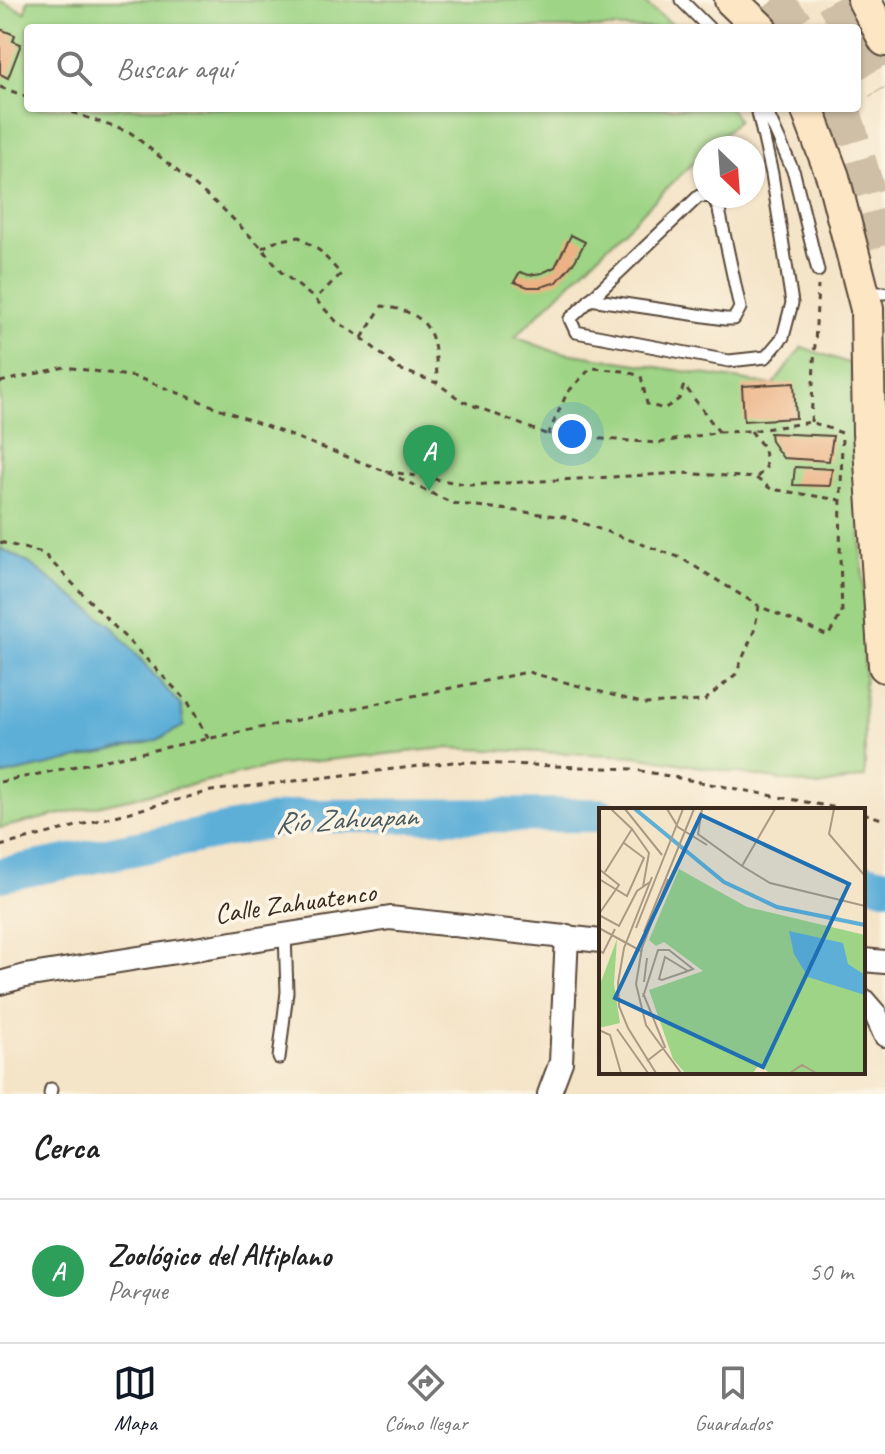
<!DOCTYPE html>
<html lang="es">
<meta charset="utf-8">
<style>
body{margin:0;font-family:Caveat,sans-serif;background:#f6f6f6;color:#222}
.compass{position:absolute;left:693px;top:136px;width:72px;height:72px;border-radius:50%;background:#fff;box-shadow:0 2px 6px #0004;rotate:155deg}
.you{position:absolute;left:572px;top:434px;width:28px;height:28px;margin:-20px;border:6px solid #fff;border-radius:50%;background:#1a73e8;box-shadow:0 0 0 12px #1a73e833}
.badge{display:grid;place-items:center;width:52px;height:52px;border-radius:50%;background:#111827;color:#fff;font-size:26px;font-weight:700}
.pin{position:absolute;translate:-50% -66px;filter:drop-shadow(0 2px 4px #0008)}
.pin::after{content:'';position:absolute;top:42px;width:28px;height:24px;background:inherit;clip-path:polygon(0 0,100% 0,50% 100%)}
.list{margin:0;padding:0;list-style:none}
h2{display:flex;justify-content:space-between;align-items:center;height:104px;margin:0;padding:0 32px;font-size:34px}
h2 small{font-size:26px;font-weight:400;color:#767676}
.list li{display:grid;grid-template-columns:52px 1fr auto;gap:24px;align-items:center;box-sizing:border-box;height:144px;padding:0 32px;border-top:2px solid #e0e0e0}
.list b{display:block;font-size:30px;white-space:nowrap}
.list p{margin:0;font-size:26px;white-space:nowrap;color:#767676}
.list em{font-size:26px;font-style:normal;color:#767676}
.icon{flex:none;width:44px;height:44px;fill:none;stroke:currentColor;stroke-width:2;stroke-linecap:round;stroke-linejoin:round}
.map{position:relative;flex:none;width:885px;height:1094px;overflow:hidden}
.search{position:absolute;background:#fff;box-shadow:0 2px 6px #0004;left:24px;right:24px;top:24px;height:88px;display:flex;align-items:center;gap:20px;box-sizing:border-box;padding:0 28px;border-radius:8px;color:#767676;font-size:30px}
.sheet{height:248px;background:#fff}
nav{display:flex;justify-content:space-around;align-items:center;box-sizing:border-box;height:112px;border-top:2px solid #e0e0e0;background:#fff;font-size:22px;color:#767676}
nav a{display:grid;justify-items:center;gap:4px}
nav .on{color:#111827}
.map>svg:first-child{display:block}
</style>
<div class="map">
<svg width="885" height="1094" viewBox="0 0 885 1094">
<rect width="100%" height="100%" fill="#fcf5e5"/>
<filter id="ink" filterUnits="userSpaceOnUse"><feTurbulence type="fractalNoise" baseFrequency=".0125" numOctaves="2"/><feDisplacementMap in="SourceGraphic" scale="16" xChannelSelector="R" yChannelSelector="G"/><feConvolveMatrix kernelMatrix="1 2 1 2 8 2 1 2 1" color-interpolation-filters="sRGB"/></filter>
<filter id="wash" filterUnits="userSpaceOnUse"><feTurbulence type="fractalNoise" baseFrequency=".006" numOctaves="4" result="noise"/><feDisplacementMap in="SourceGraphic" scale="32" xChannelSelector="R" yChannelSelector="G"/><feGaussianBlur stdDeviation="1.8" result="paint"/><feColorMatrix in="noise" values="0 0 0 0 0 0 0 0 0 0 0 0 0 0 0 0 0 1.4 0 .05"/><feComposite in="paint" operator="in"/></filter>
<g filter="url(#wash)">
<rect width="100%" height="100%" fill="#f4e4c8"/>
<path fill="#9ed485" stroke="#6c7f52" stroke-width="2" d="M28 0H640L672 24 675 28H28V108H730L738 120 709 148H705V151L515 337 553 351 773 385 802 347 851 364 864 598 865 777 818 786 635 756 446 748 278 765 0 828V1L25 12Z"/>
<path fill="#5dafd8" stroke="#4c6c7b" stroke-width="2" d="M0 548 29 563 111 625 181 706 184 726 155 741 0 776Z"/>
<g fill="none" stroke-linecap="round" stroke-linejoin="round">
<path stroke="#5dafd8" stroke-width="34" d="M0 875 300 816 601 815
M863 879 885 885"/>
</g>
<g id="blocks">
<path fill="#ecb285" d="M0 29 15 35 13 41 21 44 8 78 0 74Z
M571 235 585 242 575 261 557 282 541 287H528L514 282 520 272 529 275 542 273 555 267Z
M794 383 796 418 744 421 742 386Z
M770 433 833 436 829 461 783 458 771 441Z
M795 467 832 469 830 486 793 485Z"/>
</g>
</g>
<g filter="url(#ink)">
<use href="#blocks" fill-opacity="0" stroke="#574638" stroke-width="2"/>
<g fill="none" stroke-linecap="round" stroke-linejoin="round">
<path stroke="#cfbfa6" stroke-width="36" stroke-dasharray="36 18" stroke-linecap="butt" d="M773 0 798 28
M834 0 850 28
M857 40 885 88
M842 108 885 250"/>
<g stroke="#574638" stroke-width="15">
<path id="lane" d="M681 0 709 28
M765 108 794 173 818 271
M865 293H885
M590 299 725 319H734L740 308 719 210 713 197 699 196 570 319 576 332 729 361 766 357 783 337 792 303 772 174 757 108
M279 1058 287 992 285 933
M50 1094 51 1089"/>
</g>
<g stroke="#574638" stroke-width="26">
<path id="street" d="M863 960 885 962
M0 983 25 976 390 918 601 941
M863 1000 876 1015 885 1035
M549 1094 561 1062 567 936"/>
</g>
<g stroke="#574638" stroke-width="36">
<path id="secondary" d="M731 0 760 28
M864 0 885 40
M807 108 833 177 867 309 869 433 885 666"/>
</g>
<path stroke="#574638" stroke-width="3" stroke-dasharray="6 6" stroke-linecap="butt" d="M0 87 28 97
M262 248 275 241 299 237 320 251 341 274 315 299
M362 338 382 306C434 313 436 337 437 383
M0 382 65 367 136 377 382 470 452 503 565 517 681 558 759 606
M811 422 818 286
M751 431 764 448 766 468 756 478
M548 435 567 393 591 368 623 371 641 376 647 404 664 409 679 399 684 385 719 432
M386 471 471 485 682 473 756 478 771 489 840 500
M0 542 43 553 188 702 209 740
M0 782 528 672 645 704 704 701 736 674 754 631 759 606 828 636 842 613 840 557 842 433 811 422 751 431 719 432 658 443 548 435 462 401 437 383 399 369 362 338 336 321 315 299 281 272 262 248 222 208 131 133 60 108
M863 813 885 820
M0 846 211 791 453 762 631 769 848 810"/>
<use href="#lane" stroke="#fff" stroke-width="11"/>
<use href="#street" stroke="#fff" stroke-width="22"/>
<use href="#secondary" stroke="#fce6c4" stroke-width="32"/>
</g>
</g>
<g text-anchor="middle" stroke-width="7" stroke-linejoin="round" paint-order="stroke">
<g font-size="28" fill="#3b2a1e" stroke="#fcf5e5">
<text transform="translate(295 902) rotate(-8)" y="10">Calle Zahuatenco</text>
</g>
<g font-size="30" font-style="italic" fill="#47595f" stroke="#fcf5e5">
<text transform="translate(346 819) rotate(-3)" y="10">Río Zahuapan</text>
</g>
</g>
<g transform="translate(599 808)">
<rect width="266" height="266" fill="#f4e4c8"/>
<path d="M80 61 148 99 266 127V265H170L161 256 154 265H86L74 251 50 182 104 163 65 134 57 138 50 132ZM18 131 15 176 21 215 0 220V179Z" fill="#9ed485"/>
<path d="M190 123 244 135 249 156 266 167V187L209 169 195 146Z" fill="#5dafd8"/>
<path fill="none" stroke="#5dafd8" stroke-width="4" d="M36 1 125 74 178 99 266 117"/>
<path fill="none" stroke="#aa9a84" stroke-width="2" d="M26 1 63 47M68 1 79 19 108 37M103 1 99 26 143 58 171 75 266 98M235 1 230 26 266 68M33 21 50 45 44 79M143 58 176 1M0 61 20 77 0 106M6 64 33 21 12 1M53 69 25 140 19 175 20 198 29 220 57 265M0 71 28 88 45 50 25 35M69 71 43 140 37 176 47 217 82 265M0 107 20 118 38 83 51 74M0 120 42 143M37 120 84 1M45 124 95 1M0 142 4 145 16 121M45 174 48 150M44 185 66 239 48 253M44 189 59 142H70L94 161 89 163 63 172 60 171 66 149 89 163M18 221 49 265M0 222 11 227 22 265M191 265 203 257 217 265"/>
<path fill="#1f6fb2" fill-opacity="0.15" stroke="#1f6fb2" stroke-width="4" d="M102 7 250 76 164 259 16 190Z"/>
<rect width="266" height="266" fill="none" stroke="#3b2a1e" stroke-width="4"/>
</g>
</svg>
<svg class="compass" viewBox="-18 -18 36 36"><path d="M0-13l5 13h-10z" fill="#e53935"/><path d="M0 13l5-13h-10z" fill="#767676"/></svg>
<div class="you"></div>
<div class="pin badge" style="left:429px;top:491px;background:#2e9e5b">A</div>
<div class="search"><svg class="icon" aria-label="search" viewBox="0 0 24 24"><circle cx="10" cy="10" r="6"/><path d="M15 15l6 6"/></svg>Buscar aquí</div>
</div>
<section class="sheet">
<h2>Cerca<small></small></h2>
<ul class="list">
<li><span class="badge" style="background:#2e9e5b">A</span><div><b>Zoológico del Altiplano</b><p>Parque</p></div><em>50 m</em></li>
</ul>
</section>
<nav>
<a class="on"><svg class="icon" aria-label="map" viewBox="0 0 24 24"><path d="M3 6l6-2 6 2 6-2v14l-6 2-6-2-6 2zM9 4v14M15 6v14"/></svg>Mapa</a>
<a><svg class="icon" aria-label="directions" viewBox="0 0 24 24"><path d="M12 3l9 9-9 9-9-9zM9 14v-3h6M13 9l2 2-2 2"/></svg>Cómo llegar</a>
<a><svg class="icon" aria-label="saved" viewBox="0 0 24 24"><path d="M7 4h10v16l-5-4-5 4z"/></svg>Guardados</a>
</nav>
